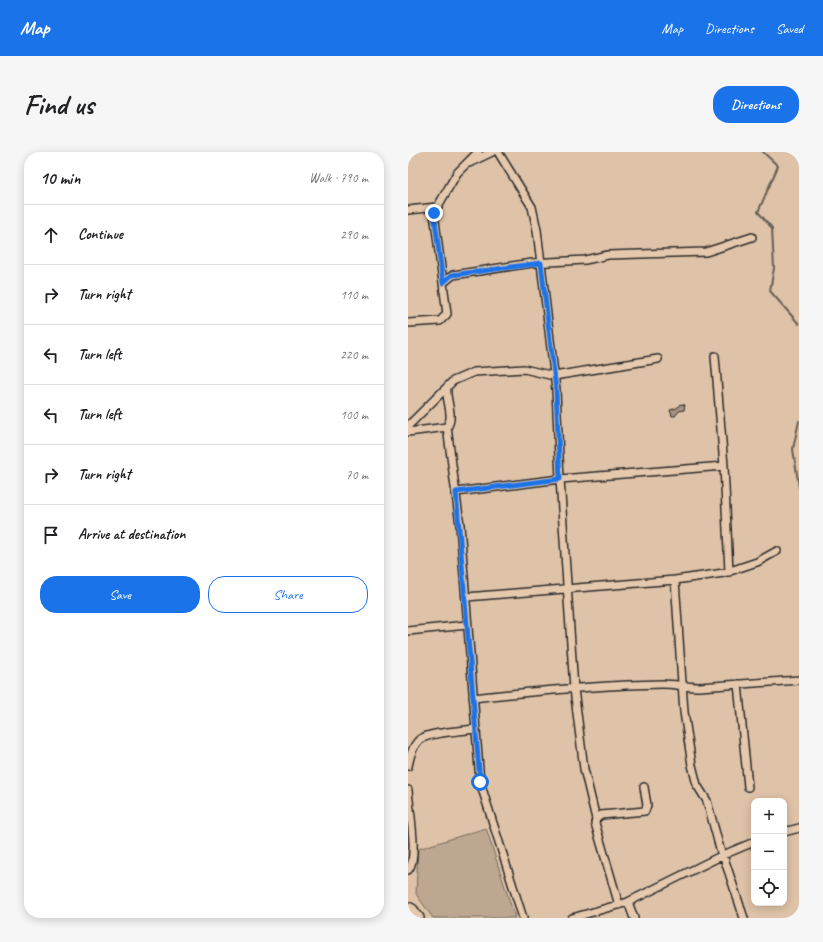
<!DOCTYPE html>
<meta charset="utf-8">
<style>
body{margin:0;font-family:Caveat,sans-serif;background:#f6f6f6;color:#202124}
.controls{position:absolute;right:12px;bottom:12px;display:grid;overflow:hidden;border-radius:8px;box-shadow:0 2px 10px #0003}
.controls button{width:36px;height:36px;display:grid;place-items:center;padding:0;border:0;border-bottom:1px solid #e0e0e0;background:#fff;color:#202124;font:20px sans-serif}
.stop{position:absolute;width:12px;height:12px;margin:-9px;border:3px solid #1a73e8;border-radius:50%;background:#fff}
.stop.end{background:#1a73e8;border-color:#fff;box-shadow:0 1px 4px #0008}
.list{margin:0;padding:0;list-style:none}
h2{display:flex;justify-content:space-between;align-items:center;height:52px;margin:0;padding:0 16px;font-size:17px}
h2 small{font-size:13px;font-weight:400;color:#757577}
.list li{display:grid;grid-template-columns:26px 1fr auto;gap:12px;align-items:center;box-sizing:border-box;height:60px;padding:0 16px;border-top:1px solid #e0e0e0}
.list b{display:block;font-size:15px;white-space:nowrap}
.list em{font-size:13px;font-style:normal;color:#757577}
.actions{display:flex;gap:8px;padding:12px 16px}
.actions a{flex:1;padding:9px 0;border:1px solid #1a73e8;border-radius:16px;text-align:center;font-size:14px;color:#1a73e8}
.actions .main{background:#1a73e8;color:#fff}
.icon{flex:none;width:22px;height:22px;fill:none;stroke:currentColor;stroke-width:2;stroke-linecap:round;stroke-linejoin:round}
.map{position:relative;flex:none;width:391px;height:766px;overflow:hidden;border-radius:16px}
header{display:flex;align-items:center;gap:24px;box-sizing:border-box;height:56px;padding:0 20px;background:#1a73e8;color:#fff}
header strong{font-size:19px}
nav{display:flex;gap:22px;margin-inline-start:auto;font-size:14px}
.intro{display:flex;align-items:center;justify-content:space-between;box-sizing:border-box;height:96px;padding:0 24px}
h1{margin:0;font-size:28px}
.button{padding:10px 18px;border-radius:16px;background:#1a73e8;color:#fff;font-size:14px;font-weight:700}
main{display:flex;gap:24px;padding:0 24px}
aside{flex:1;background:#fff;border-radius:16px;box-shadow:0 2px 10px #0003}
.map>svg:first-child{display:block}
</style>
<header>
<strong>Map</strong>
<nav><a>Map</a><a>Directions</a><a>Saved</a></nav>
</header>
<div class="intro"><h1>Find us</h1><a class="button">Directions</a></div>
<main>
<aside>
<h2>10 min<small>Walk · 790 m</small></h2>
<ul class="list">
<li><svg class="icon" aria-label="ahead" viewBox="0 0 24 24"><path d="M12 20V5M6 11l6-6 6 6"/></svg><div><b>Continue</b></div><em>290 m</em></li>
<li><svg class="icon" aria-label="right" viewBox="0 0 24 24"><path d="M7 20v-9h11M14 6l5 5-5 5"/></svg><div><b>Turn right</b></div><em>110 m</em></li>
<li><svg class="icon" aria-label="left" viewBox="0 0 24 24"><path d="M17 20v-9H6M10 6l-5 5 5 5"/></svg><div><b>Turn left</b></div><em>220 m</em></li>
<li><svg class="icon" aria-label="left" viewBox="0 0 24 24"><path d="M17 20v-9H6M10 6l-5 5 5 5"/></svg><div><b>Turn left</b></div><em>100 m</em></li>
<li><svg class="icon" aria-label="right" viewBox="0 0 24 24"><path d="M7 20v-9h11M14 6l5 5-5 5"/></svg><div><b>Turn right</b></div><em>70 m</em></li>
<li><svg class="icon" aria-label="arrive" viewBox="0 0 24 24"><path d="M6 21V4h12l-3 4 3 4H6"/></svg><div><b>Arrive at destination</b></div></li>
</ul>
<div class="actions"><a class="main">Save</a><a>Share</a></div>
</aside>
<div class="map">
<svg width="391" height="766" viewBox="0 0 391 766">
<rect width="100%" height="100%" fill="#dfc3a8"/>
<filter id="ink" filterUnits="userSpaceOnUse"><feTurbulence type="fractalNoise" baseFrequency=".025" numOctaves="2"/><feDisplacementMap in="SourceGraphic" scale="8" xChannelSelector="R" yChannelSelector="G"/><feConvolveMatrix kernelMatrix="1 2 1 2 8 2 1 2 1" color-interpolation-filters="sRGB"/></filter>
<g filter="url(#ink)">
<path fill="#bda791" stroke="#74695e" d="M78 676 107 766H25L8 742 10 697Z"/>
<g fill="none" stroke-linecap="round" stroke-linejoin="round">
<path stroke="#685e55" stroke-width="2" d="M355 0 370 14 350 60 364 76 366 116 362 139 391 172
M391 269 385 297 391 335"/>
</g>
<path fill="#a79381" stroke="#2b2b2b" d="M272 252 277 253 276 258 271 259 267 264H264L262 258 269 256Z"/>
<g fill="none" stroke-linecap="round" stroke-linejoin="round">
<g stroke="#2b2b2b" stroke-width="10">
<path id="street" d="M90 0 124 55 129 78 148 238 152 327 166 537 176 617 188 667 187 671 211 753
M61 11 84 0
M0 58 29 55
M35 131 45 123 124 111 177 108 200 103 298 100 344 85
M0 171 32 169 39 162 26 61 49 21 70 0
M307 204 316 314 321 420
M39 235C37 247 47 265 39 275L52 373 72 630 115 766
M0 274 45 229 66 220 116 217 146 224 250 207
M0 280 39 275
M48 340 152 327 316 314
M267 428 276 560 284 613 289 633 299 649 314 704
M58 445 267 428 316 421 349 410 369 399
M0 479 59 473
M330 532 340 635
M65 546C127 539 191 533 254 532 267 532 278 535 291 535L391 528
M0 614C2 605 4 595 11 588 20 580 54 579 67 577
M0 638C1 655 11 708 0 718
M188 667 193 663 237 659 239 653 236 635
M376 680 391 676
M315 703 336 766
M220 750 226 766
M164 766 220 750 315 703 346 690"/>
</g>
<g stroke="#2b2b2b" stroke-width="14">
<path id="secondary" d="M0 756 4 758 10 766"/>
</g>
<use href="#street" stroke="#e6c9ad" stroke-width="7"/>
<use href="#secondary" stroke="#e6c9ad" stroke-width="11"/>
</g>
</g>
<g fill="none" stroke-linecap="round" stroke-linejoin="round" filter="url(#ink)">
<path stroke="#1a73e8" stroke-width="5" d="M26 61 35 131 44 123 133 111 148 238 152 327 48 340 72 630"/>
</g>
</svg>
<div class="controls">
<button>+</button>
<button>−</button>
<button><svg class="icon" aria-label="locate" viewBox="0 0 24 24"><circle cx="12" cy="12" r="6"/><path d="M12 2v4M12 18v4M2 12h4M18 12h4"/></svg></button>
</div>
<div class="stop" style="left:72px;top:630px"></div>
<div class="stop end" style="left:26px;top:61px"></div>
</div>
</main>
